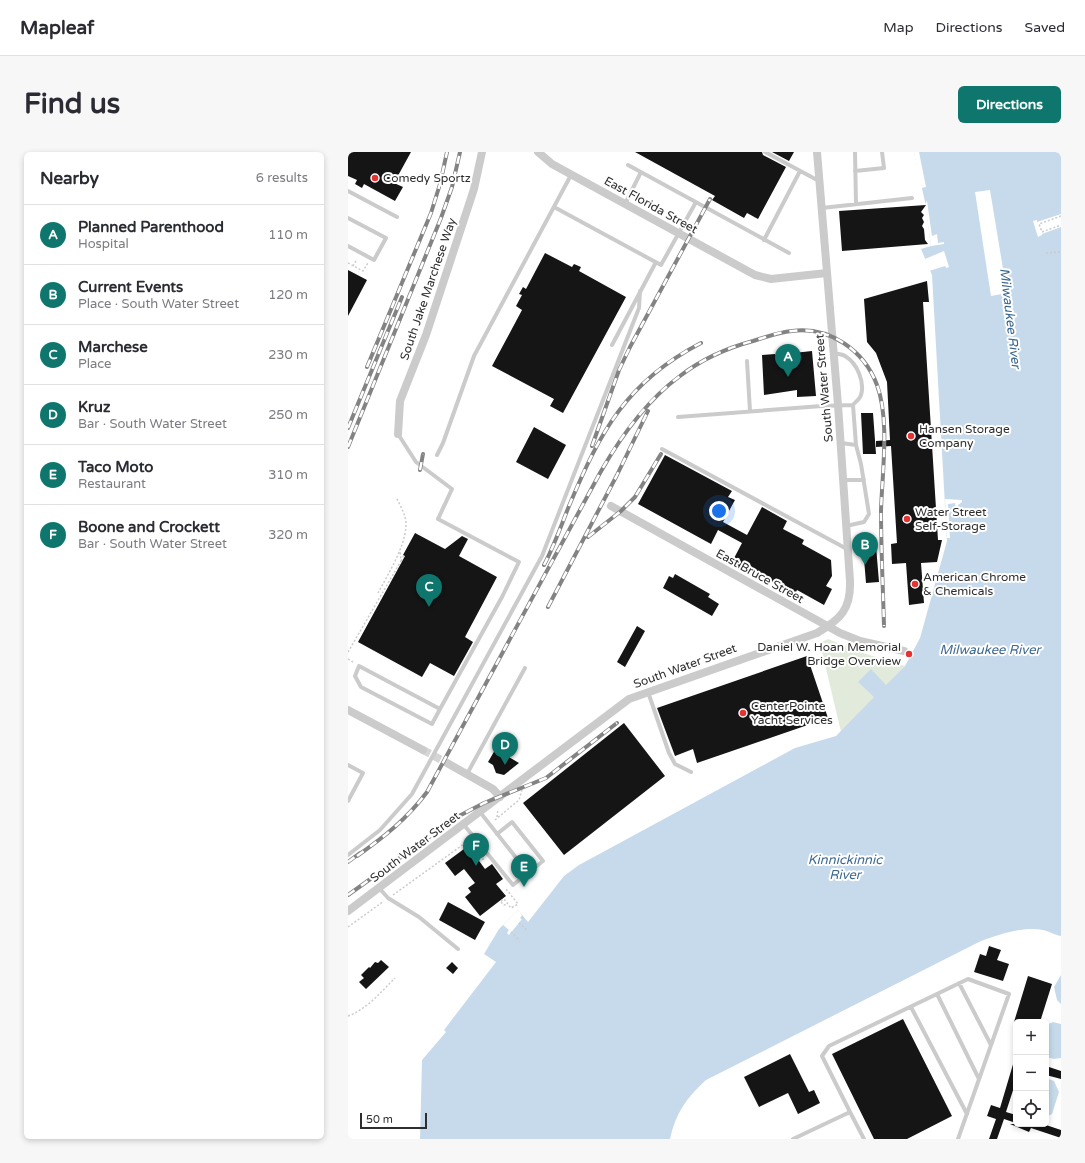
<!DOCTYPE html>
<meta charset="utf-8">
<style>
body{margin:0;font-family:"Varela Round",sans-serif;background:#f7f7f7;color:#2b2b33}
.controls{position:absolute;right:12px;bottom:12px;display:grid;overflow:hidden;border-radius:6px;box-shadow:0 2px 6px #0003}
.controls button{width:36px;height:36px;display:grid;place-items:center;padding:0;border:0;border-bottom:1px solid #e1e1e2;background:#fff;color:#2b2b33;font:20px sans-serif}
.scale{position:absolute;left:12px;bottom:10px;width:67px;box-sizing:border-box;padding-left:4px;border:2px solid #2e2e2e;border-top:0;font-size:11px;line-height:14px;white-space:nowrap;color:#2e2e2e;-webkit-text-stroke:3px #fff;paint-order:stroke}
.you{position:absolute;left:371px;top:359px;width:14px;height:14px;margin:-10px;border:3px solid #fff;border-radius:50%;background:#1a73e8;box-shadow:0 0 0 6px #1a73e833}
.badge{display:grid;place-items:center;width:26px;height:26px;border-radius:50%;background:#0f766e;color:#fff;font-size:13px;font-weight:700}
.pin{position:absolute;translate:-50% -33px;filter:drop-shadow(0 1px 2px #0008)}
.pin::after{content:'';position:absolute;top:21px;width:14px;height:12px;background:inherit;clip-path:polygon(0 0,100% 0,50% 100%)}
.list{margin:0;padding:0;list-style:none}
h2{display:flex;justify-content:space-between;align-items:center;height:52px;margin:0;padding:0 16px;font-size:17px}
h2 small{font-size:13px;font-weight:400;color:#7c7c81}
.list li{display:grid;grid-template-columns:26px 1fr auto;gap:12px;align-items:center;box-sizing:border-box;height:60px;padding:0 16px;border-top:1px solid #e1e1e2}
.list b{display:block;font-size:15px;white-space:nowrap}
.list p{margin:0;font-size:13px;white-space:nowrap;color:#7c7c81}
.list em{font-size:13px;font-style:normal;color:#7c7c81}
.icon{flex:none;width:22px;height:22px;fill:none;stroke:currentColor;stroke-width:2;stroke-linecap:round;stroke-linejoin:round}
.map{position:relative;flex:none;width:713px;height:987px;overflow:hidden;border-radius:6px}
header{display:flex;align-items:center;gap:24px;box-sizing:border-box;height:56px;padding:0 20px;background:#fff;border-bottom:1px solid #e1e1e2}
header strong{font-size:19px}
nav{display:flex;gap:22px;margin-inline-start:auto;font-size:14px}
.intro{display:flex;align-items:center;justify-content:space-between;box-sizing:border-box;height:96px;padding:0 24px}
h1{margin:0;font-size:28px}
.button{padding:10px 18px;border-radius:6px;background:#0f766e;color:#fff;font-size:14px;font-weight:700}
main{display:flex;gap:24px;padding:0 24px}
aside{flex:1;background:#fff;border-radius:6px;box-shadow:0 2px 6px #0003}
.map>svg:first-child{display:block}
</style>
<header>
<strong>Mapleaf</strong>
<nav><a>Map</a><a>Directions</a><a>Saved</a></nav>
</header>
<div class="intro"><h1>Find us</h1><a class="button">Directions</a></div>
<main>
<aside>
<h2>Nearby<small>6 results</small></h2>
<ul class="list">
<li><span class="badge">A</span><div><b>Planned Parenthood</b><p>Hospital</p></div><em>110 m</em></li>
<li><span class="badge">B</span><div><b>Current Events</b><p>Place · South Water Street</p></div><em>120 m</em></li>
<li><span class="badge">C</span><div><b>Marchese</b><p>Place</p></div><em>230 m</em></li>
<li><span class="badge">D</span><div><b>Kruz</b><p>Bar · South Water Street</p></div><em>250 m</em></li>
<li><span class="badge">E</span><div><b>Taco Moto</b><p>Restaurant</p></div><em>310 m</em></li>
<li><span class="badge">F</span><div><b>Boone and Crockett</b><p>Bar · South Water Street</p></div><em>320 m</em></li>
</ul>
</aside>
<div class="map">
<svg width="713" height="987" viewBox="0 0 713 987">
<rect width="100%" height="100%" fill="#fff"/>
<path fill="#e2ebdb" d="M480 487 515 501 557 514 493 580 472 491Z"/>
<path fill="#c7daeb" d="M566 0H713V784C707 783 700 779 695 778 676 774 651 782 633 789L358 928C339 945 327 962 322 987H72L74 908 98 880 96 878 148 810 136 802 151 777 170 758 180 770 216 724 231 713 447 596 488 584 526 545 510 530 523 517 538 533 557 514 572 486 599 389 584 123 573 97 583 94 577 50Z
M713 823V852L709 848 706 835Z
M705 870 713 872V906L706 907 698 905V873Z
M698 926 706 929 711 940 704 962 698 965Z"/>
<path fill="#fff" d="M566 0H571L578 35 573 36Z
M642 38 659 141 643 144 627 40Z
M579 49 584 84 589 82 590 91 596 90V92L583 94 577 52Z
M713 62V75L694 82V83L690 85 685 69 689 68V70Z
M596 99 601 115 598 116 597 114 581 119 577 107Z
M597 347 614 348V350L610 353 611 359H608L607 351 600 352 602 386H599Z
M170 758 174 763 172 766 174 767 161 783 159 781 161 778 155 773Z"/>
<path fill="#151515" d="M0 0H63L46 31 55 35 47 49 16 32 14 36 7 32 9 28 0 24Z
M287 0H414L415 3 438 15 410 67 399 61 396 66 364 48 367 44Z
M424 0H446L441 9Z
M578 53 573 60 576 63 574 66 576 70 574 74 576 77 577 88 580 92 494 99 491 59Z
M197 101 224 115 226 112 233 115 231 119 278 145 215 261 202 254 206 247 144 214 174 158 168 154 174 143 171 142 175 135 178 137Z
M0 118 19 128 0 164Z
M579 129 581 150H575L590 388H594L589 410 573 411 576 451 561 453 558 411 544 412 543 392 549 391 543 294 528 295V289L542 288 539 230 528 201 519 190 516 147Z
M464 199 468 244 449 245V238L416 243 414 203 427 202V203Z
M513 261H525L528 302H515Z
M186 275 218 293 200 327 168 310Z
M317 303 384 339 380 345 387 348 375 370 399 383 414 355 439 369 435 377 456 388 454 392 483 408 484 424 478 434 484 437 476 453 449 438 447 442 410 422 408 426 383 412 394 391 370 378 363 392 290 352Z
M67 381 97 397 114 384 120 387 111 404 149 425 117 485 125 490 106 524 82 511 74 525 10 490 57 404 55 403Z
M528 394 531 430 518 431 515 395Z
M327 422 362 442 360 445 371 452 364 464 315 436 321 424 325 426Z
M289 474 297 479 277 515 269 510Z
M459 504 480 566 349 611 345 597 327 604 309 556Z
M276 571 317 624 216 703 175 651Z
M147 598 156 602 171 611 156 623 148 621 145 613 140 610Z
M120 694 137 717 144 712 155 727 148 732 158 744 132 764 117 745 123 740 120 736 127 731 116 717 107 724 97 711Z
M100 750 137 770 127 788 91 768Z
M641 794 653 798 649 808 661 812 655 829 626 820 632 802 638 804Z
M33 808 41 815 18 837 11 830 16 826 13 823 21 815 22 816 27 810 30 811Z
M104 810 110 816 105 822 98 816Z
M680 824 704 832 692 870H666Z
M555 867 604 964 559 987H526L484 902Z
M442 902 461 940 466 938 472 951 450 962 440 941 411 955 396 925Z
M666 909H668V929L658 960 668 963V971L656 967 649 987H641L648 967 639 964 643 953 652 956Z
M698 914 713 919V927L698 923Z
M662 972H695L713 978V986L683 976 681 980Z"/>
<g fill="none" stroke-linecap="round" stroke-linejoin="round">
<path stroke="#d5d5d5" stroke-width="8" stroke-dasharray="8 4" stroke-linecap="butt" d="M75 598 99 611"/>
<path stroke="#cbcbcb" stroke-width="1.5" stroke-dasharray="2 2" stroke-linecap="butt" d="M713 64 691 72 694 80 713 73
M698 101 713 100
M0 111 15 119 20 111
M5 114 9 107
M53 409 56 403
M30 441C40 422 63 386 57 365 55 358 51 351 48 345
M0 500 53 409 52 398
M0 507 5 510
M149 665 150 657
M147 668 171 648 174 638
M130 708 136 707
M45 743 120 689
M153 749 156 747 163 756 170 752 158 737
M153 750 156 753 159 752
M174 767 175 765
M171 771 180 779
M0 775 36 749
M163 780 172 789
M0 864C19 857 32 841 47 826"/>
<path stroke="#cbcbcb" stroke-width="4" d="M417 0 471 29
M507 0 508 52
M280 13 441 101
M507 19 536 16 534 0
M0 39 49 65
M277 52 293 20
M206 55 313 113 348 50
M474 56 564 46
M0 66 38 86 26 108 0 94
M416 88 452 19
M264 193 308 110
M399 209 402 259
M505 253 508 293
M330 265 474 254 505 253C507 250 512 247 513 243 517 230 509 211 497 204 494 202 489 202 485 201
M50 282 68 310 104 337 90 367 171 410 154 445 92 557 11 514 7 524 13 535 84 572 92 557
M493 291 508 293 513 312 521 362 516 370 498 374
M314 297 499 397
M89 303 95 291 126 204 223 23
M495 328H516
M300 540 321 601 327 612 343 620
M0 613 15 621 0 649
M119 622 177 516
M132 660 180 721
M116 673 165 733 195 709 164 670 149 682
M0 703 32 678 64 642 194 404 291 156 292 139
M32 737 40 746 71 765 110 797
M611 831 643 893
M589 842 631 927
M563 855 619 962
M502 960 516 987
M445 987 502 960 474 904 481 894 620 827 661 842 610 987"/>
<path stroke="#cbcbcb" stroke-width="8" d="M190 0 204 12 407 123 423 127 479 121
M50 282 52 249 78 183 126 37 134 0
M263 354 492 481 512 489 556 499
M0 558 75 598
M99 611 145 637 152 645
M0 759 281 547 469 481C493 467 503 457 502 429L490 253 469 0"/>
<g stroke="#838383" stroke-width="4">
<path id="rail" d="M19 215 83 61 92 32 99 0
M0 276 54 145
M244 294 271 218 282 195 362 47
M0 295 93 66 104 35 112 0
M72 318 75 302
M240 385 273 359 287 345 313 302
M196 413C206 394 213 374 221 354 252 280 278 230 353 191
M200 455 269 323 300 259
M9 704C36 685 59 667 79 640L252 321C273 284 298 249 332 224 354 207 379 196 405 189 418 185 431 180 444 179 481 174 516 198 529 233 542 268 534 322 533 359 533 397 535 436 536 474
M0 710 12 701
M0 743 109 665 136 651 198 626 269 571"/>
</g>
<use href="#rail" stroke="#fff" stroke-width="2.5" stroke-dasharray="8" stroke-linecap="butt"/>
</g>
<g fill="#e43330" stroke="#fff" stroke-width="1.5">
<circle cx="27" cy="26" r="4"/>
<circle cx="563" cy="284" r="4"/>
<circle cx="559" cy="367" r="4"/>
<circle cx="567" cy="432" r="4"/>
<circle cx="561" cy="502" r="4"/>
<circle cx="395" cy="561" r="4"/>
</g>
<g text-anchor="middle" stroke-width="4" stroke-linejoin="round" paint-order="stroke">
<g font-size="12" fill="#2e2e2e" stroke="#fff" text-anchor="start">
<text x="35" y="30">Comedy Sportz</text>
<text x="571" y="281">Hansen Storage<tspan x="571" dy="14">Company</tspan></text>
<text x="567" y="364">Water Street<tspan x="567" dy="14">Self-Storage</tspan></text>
<text x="575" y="429">American Chrome<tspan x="575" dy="14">&amp; Chemicals</tspan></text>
<text x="553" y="499" text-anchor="end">Daniel W. Hoan Memorial<tspan x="553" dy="14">Bridge Overview</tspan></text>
<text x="403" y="558">CenterPointe<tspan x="403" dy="14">Yacht Services</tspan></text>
</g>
<g font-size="12" fill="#2e2e2e" stroke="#fff">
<text transform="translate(303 53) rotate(29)" y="4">East Florida Street</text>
<text transform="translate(80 137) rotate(-71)" y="4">South Jake Marchese Way</text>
<text transform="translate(476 236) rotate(-95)" y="4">South Water Street</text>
<text transform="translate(412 424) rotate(29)" y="4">East Bruce Street</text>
<text transform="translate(337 514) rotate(-20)" y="4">South Water Street</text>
<text transform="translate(67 695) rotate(-37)" y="4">South Water Street</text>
</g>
<g font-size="13" font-style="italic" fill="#3c688f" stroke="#fff">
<text transform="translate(663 166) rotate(83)" y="5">Milwaukee River</text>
<text x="642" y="502">Milwaukee River</text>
<text x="497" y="712">Kinnickinnic<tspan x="497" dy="15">River</tspan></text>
</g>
</g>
</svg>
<div class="controls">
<button>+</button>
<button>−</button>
<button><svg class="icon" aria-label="locate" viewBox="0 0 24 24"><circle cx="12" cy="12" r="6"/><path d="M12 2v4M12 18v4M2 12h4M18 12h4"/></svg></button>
</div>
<div class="scale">50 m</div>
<div class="you"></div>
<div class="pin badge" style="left:440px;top:225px">A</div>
<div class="pin badge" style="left:517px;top:413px">B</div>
<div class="pin badge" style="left:81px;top:455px">C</div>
<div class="pin badge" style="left:157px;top:613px">D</div>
<div class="pin badge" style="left:176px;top:735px">E</div>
<div class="pin badge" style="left:128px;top:714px">F</div>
</div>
</main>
